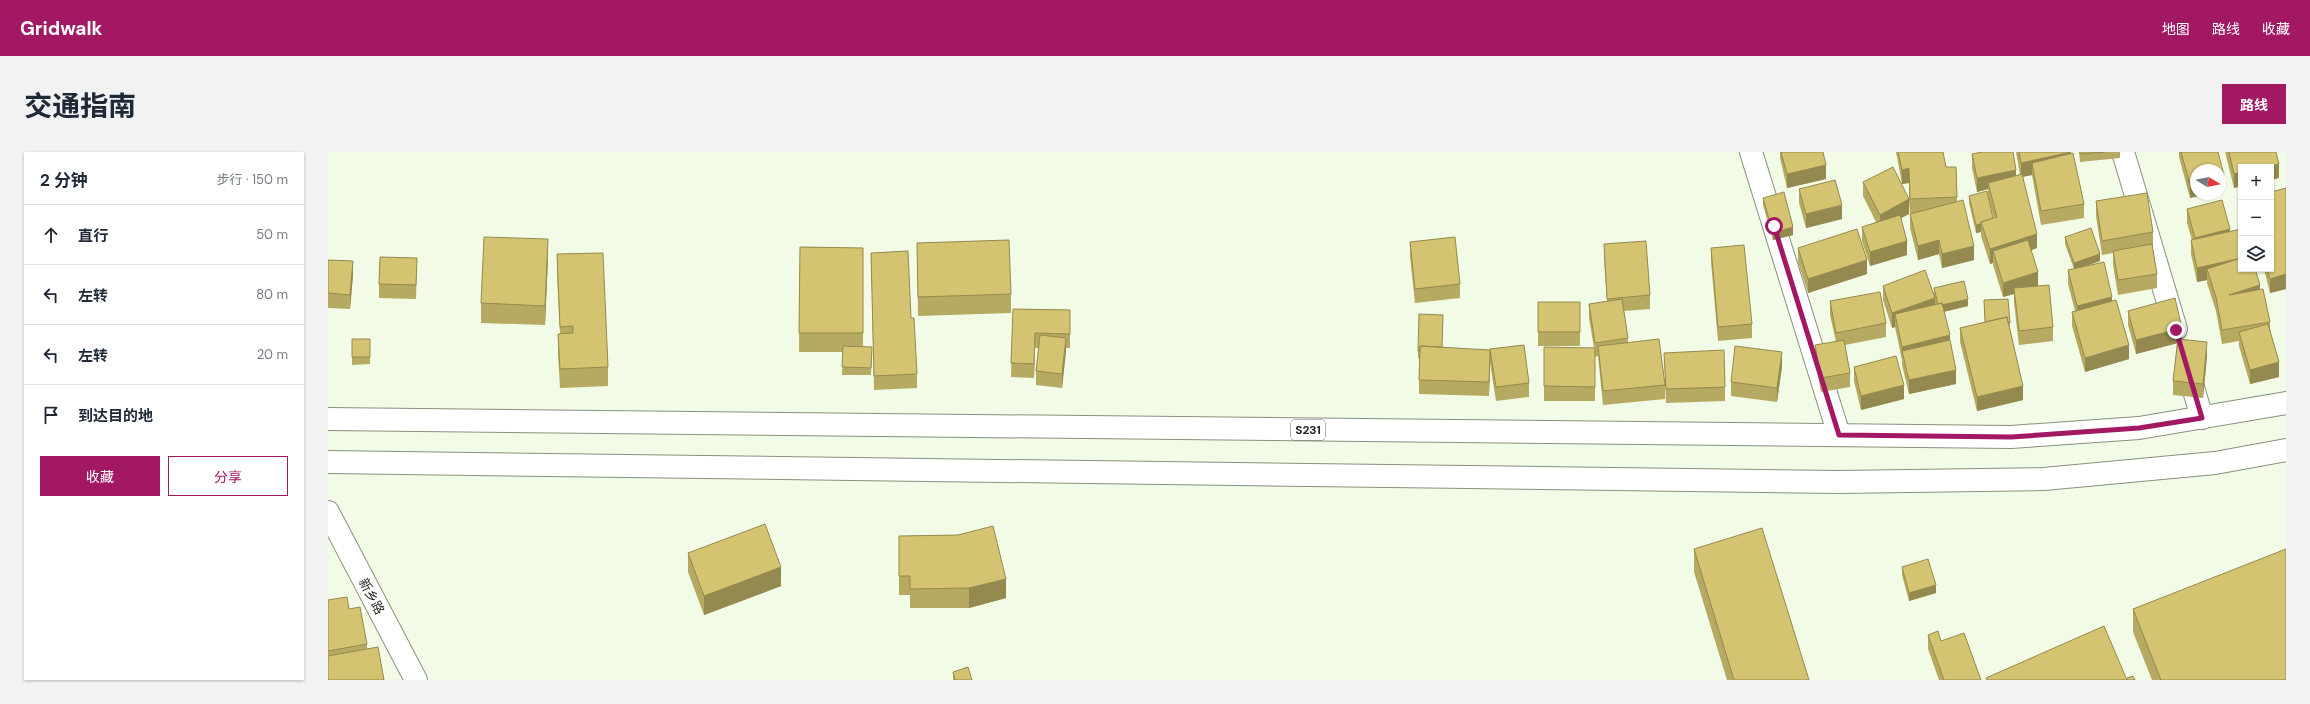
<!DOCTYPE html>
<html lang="zh">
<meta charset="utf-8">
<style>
body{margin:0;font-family:"DM Sans","Noto Sans SC",sans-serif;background:#f2f2f3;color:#1f2937}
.controls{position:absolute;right:12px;top:12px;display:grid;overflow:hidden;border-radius:0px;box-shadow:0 1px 3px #0004}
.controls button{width:36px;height:36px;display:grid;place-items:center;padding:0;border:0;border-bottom:1px solid #e0e1e3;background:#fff;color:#1f2937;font:20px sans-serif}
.compass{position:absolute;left:1862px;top:12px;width:36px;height:36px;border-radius:50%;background:#fff;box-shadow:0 1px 3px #0004;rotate:100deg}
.stop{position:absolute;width:12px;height:12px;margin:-9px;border:3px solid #a21862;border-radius:50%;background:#fff}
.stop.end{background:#a21862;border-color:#fff;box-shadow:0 1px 4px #0008}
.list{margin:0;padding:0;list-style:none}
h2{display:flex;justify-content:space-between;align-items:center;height:52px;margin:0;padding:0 16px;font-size:17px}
h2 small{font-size:13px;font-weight:400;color:#747a83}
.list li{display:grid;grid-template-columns:26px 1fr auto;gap:12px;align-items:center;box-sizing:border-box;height:60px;padding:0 16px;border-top:1px solid #e0e1e3}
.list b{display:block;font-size:15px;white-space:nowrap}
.list em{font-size:13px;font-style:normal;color:#747a83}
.actions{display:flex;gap:8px;padding:12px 16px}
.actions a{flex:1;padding:9px 0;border:1px solid #a21862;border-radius:0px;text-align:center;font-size:14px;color:#a21862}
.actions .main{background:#a21862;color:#fff}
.icon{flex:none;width:22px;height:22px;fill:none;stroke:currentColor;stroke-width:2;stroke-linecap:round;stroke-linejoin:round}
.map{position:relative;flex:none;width:1958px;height:528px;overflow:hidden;border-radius:0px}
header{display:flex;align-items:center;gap:24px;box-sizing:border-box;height:56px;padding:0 20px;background:#a21862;color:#fff}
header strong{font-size:19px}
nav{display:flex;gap:22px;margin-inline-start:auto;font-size:14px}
.intro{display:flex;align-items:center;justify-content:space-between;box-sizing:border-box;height:96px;padding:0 24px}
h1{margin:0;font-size:28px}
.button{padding:10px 18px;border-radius:0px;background:#a21862;color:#fff;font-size:14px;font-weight:700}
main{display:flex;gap:24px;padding:0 24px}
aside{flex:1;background:#fff;border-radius:0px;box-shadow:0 1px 3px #0004}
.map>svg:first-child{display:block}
</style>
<header>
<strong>Gridwalk</strong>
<nav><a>地图</a><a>路线</a><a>收藏</a></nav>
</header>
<div class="intro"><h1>交通指南</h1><a class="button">路线</a></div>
<main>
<aside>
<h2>2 分钟<small>步行 · 150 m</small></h2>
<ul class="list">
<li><svg class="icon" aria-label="ahead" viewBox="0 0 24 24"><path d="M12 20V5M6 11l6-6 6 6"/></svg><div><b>直行</b></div><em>50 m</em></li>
<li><svg class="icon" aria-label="left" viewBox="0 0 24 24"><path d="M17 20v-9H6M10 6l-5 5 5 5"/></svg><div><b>左转</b></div><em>80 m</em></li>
<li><svg class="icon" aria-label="left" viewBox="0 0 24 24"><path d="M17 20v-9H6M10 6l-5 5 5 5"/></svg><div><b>左转</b></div><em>20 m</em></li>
<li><svg class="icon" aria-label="arrive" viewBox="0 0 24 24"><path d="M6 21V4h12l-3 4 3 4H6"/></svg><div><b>到达目的地</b></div></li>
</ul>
<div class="actions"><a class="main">收藏</a><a>分享</a></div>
</aside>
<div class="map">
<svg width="1958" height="528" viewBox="0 0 1958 528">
<rect width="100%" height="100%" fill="#f2fbe5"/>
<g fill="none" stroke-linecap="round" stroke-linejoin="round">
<g stroke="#88907c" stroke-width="24">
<path id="street" d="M1423 0 1511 283
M1795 0 1848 177
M1860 218 1874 266
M0 360 88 528"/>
</g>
<g stroke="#88907c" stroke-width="24">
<path id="primary" d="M0 267 1683 285 1811 276 1958 251
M0 310 1511 330 1716 327 1887 311 1958 298"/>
</g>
<use href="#street" stroke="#fff" stroke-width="22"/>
<use href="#primary" stroke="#fff" stroke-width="22"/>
</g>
<path fill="#b6a961" d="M1452 0H1495L1498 27 1459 36 1452 6Z
M1568 0H1615L1618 15H1628L1629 50 1646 108 1614 116 1611 102 1590 108 1582 76V62L1587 61H1582L1581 49V62L1573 66 1579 103 1542 114 1534 89V75L1548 70 1535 44V30L1581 47V31L1574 32Z
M1688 0H1743L1756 52V66L1713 73 1704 23 1695 25 1709 96 1703 98 1710 134 1725 175V189L1691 193 1686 151V142L1675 145 1665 113V111L1662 112 1653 84V80L1648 81 1641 51V44L1665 66H1666L1660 45V37L1649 40 1644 16V2L1688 24 1692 23Z
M1751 0H1792V6L1752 10Z
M1851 0H1890L1896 38 1892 39V18L1868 42H1879L1862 46 1851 5Z
M1897 0H1948L1951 26 1906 36Z
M1958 36V137L1942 141 1936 117H1943Z
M1471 37 1514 67 1478 76 1471 51Z
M1435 46 1465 83 1445 88 1435 53Z
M1768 49 1825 80V94H1824L1829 122V136L1790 143 1785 113V101L1774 103 1768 64Z
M1859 57 1902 80 1913 117 1932 137 1942 170V177L1951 225 1922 232 1911 194V189L1894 192 1888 159 1879 131V128L1869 130 1863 102V88H1864L1859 71Z
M1737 85 1772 109 1757 114 1784 149 1801 207 1757 220 1744 174V160L1747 159 1740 132V118L1746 117 1737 92Z
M1082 90 1132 132V146L1087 151 1082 104Z
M589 91 683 142V161L590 164Z
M1276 92 1322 143V157L1296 159 1300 186V191L1337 233V247L1275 253 1270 204 1267 205V249H1216V195L1266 196 1261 166V152L1279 149 1276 106Z
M472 95 535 96V194L544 202 543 223H514L515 200H471Z
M1383 96 1424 172V186L1390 189 1383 110Z
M1470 96 1539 122 1480 141 1470 110Z
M543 101 583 166 589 222V236L546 238Z
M229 102 280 215V234L232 236 230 201V182H232L229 122Z
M89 106 88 147 51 146V132Z
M220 106 217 173 153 171V151Z
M0 108 25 123 22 157 0 156Z
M1555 134 1606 143V136L1640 154 1616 160 1622 190 1628 232 1581 242 1574 213V208L1567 175 1564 176 1555 148Z
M1680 147 1682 176 1695 248 1649 259 1632 190V176L1657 170 1656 148Z
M1502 149 1558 171V185L1517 193 1522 221V235L1493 240 1487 207V193L1508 190 1502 163Z
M1210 150H1252V194H1210Z
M685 157 742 158V196H738L734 236 708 233V219L711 196H707L706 226 683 225Z
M1800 159 1854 187 1879 204 1875 246 1845 243V229L1849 191 1808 202 1800 173Z
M1115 171 1114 195 1162 212 1161 244 1091 242V206H1090V199Z
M24 187H42V212L24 213Z
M1162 197 1201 231V245L1168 249 1162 211Z
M1336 201 1397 235V249L1338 251Z
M1454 214 1449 250 1403 244V230Z
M1526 215 1576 247 1533 258 1526 229Z
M571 384 678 446 641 456H582V443H571Z
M1366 397 1481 528H1399L1366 420Z
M360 401 453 434 376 463 360 420Z
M1574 415 1608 441 1581 449 1574 423Z
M0 448 21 457 39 492V497L0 528Z
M1805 457 1958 528H1824L1805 480Z
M1600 483 1613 489 1653 528H1611L1600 497Z
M625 520 644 528H625Z"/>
<path fill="#94894f" d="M1743 0V14L1704 11V23L1693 25V11Z
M1951 12V26L1943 28V15H1937Z
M1498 13V27L1459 36V22Z
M1581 16V31L1574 32V18Z
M1688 18V32L1660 31V37L1649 40V26Z
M1913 20V34L1906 36V22Z
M1896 23V38L1892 39V25Z
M1868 31V42H1879L1862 46V32Z
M1581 47V62L1552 77V63Z
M1514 53V67L1478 76V62Z
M1653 72V80L1648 81V73Z
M1465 75V83L1445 88V81Z
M1902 77V91L1867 100V86Z
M1709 82V96L1668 110 1665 99V111L1662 112V97Z
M220 87V106L217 173V154Z
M1611 88V102L1590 108V94Z
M1579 89V103L1542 114V100Z
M1646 94V108L1614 116V102Z
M1772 102V109L1746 118V111Z
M1913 106 1879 117V128L1869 130V116Z
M1539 108V122L1480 141V127Z
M25 109V123L22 157V143Z
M1710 120V134L1686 136V142L1675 145V131Z
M1958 122V137L1942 141V127Z
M1932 133V147L1901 143Z
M1784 145V159L1749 168V154Z
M1607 146V160L1567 162V175L1564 176V161Z
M1640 147V154L1610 161V154Z
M1854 176V190L1808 202V188Z
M707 181V196L706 226V212Z
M1622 183V197L1574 200V195Z
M738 186V200L734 236V222Z
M1879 190V204L1875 246V232Z
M1801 193V207L1757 220V206Z
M1162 198V212L1161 244V230Z
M1454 200V214L1449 250V236Z
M1951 210V225L1922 232V218Z
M1628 218V232L1581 242V228Z
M1576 233V247L1533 258V244Z
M1695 234V248L1649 259V245Z
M453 415V434L376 463V444Z
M678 427V446L641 456V436Z
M1608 433V441L1581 449V441Z"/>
<path fill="#d4c471" stroke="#94894f" d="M1453 0H1495L1498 13 1459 22Z
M1570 0H1615L1618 15H1628L1629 45 1582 47 1581 16 1574 18Z
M1654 0H1685L1688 18 1649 26 1644 2Z
M1691 0H1743L1693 11Z
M1752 0H1777L1752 2Z
M1853 0H1890L1896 23 1892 25V18H1868V31L1862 32Z
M1901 0H1948L1951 12 1937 15H1913V20L1906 22Z
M1745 1 1756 52 1713 59 1704 11Z
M1565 15 1581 47 1552 63 1535 30Z
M1694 22 1709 82 1662 97 1653 70 1669 65 1660 31Z
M1507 28 1514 53 1478 62 1471 37Z
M1958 36V122L1942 127 1939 117H1943V40Z
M1659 39 1665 66 1653 70V72L1648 73 1641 44Z
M1456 40 1465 75 1445 81 1435 46Z
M1819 41 1825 80 1774 89 1768 49Z
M1635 48 1646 94 1614 102 1611 88 1590 94 1582 62Z
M1894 48 1902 77 1867 86 1859 57Z
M1572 63 1579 89 1542 100 1534 75Z
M1763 76 1772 102 1746 111 1737 85Z
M1529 77 1539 108 1480 127 1470 96Z
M1913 77V106L1869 116 1863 88Z
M156 85 220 87 217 154 153 151Z
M1127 85 1132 132 1087 137 1082 90Z
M681 88 683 142 590 145 589 91Z
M1700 88 1710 120 1675 131 1665 99Z
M1318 89 1322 143 1279 147 1276 92Z
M1824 92 1829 122 1790 128 1785 99Z
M1416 93 1424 172 1390 175 1383 96Z
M472 95 535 96V181H471Z
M580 99 583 166H586L589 222 546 224 543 101Z
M275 101 280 215 232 217 230 182 245 181V174L232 175 229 102Z
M52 105 89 106 88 133 51 132Z
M1913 106V117H1927L1932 133 1901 143 1935 137 1942 170 1894 178 1888 145 1879 117Z
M0 108 25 109 22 143 0 141Z
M1776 110 1784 145 1749 154 1740 118Z
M1597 118 1607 146 1564 161 1555 134Z
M1636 129 1640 147 1614 153V151L1610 152 1606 136Z
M1721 133 1725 175 1691 179 1686 136Z
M1552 140 1558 171 1508 181 1502 149Z
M1847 146 1854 176 1808 188 1800 159Z
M1294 147 1300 186 1267 191 1261 152Z
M1680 147 1682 171H1680L1679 165 1657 170 1656 148Z
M1788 148 1801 193 1757 206 1744 160Z
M1210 150H1252V180H1210Z
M1614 151 1622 183 1574 195 1567 162Z
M685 157 742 158V182L707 181 706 212 683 211Z
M1091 162 1115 163 1114 195 1092 194V199H1090Z
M1679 165 1695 234 1649 245 1632 176Z
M1940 172 1951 210 1922 218 1911 180Z
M712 183 738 186 734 222 708 219Z
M24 187H42V205H24Z
M1331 187 1337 233 1275 239 1270 194Z
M1850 187 1879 190 1875 232 1845 229Z
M1516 188 1522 221 1493 226 1487 193Z
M1622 188 1628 218 1581 228 1574 199Z
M1196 193 1201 231 1168 235 1162 197Z
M515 194 544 195 543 216 514 215Z
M1092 194 1162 198 1161 230 1091 228Z
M1407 194 1454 200 1449 236 1403 230Z
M1216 195 1267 196V235L1216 234Z
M1396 198 1397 235 1338 237 1336 201Z
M1568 204 1576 233 1533 244 1526 215Z
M437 372 453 415 376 444 360 401Z
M665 374 678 427 641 436 582 437V424H571V384L630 383Z
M1434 376 1481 528H1406L1366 397Z
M1958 397V528H1833L1805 457Z
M1600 407 1608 433 1581 441 1574 415Z
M19 445 21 457 32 455 39 492 0 499V448Z
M1776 474 1799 528H1659L1658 526Z
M1610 479 1613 489 1636 481 1653 528H1616L1600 483Z
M50 495 56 528H0V504Z
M640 515 644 528H627L625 520Z
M1805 524 1807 528H1799V526Z"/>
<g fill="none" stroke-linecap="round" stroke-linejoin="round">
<path stroke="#a21862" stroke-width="5" d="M1446 74 1511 283 1683 285 1811 276 1874 266 1848 178"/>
</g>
<g text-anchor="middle" stroke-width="4" stroke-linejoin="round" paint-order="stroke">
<rect fill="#fff" stroke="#676964" stroke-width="1" x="963" y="268" width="34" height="20" rx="3"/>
<g font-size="12" font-weight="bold" fill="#262921">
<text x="980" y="282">S231</text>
</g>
<g font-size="13" fill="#262921" stroke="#fff">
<text transform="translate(44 444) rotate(62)" y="5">新乡路</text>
</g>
</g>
</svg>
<div class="controls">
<button>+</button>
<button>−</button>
<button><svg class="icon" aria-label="layers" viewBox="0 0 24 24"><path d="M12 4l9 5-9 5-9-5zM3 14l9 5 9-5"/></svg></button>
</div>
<svg class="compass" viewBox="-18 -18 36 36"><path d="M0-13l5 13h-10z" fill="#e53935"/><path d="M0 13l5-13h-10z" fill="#747a83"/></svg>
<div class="stop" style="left:1446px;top:74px"></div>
<div class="stop end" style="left:1848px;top:178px"></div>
</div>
</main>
